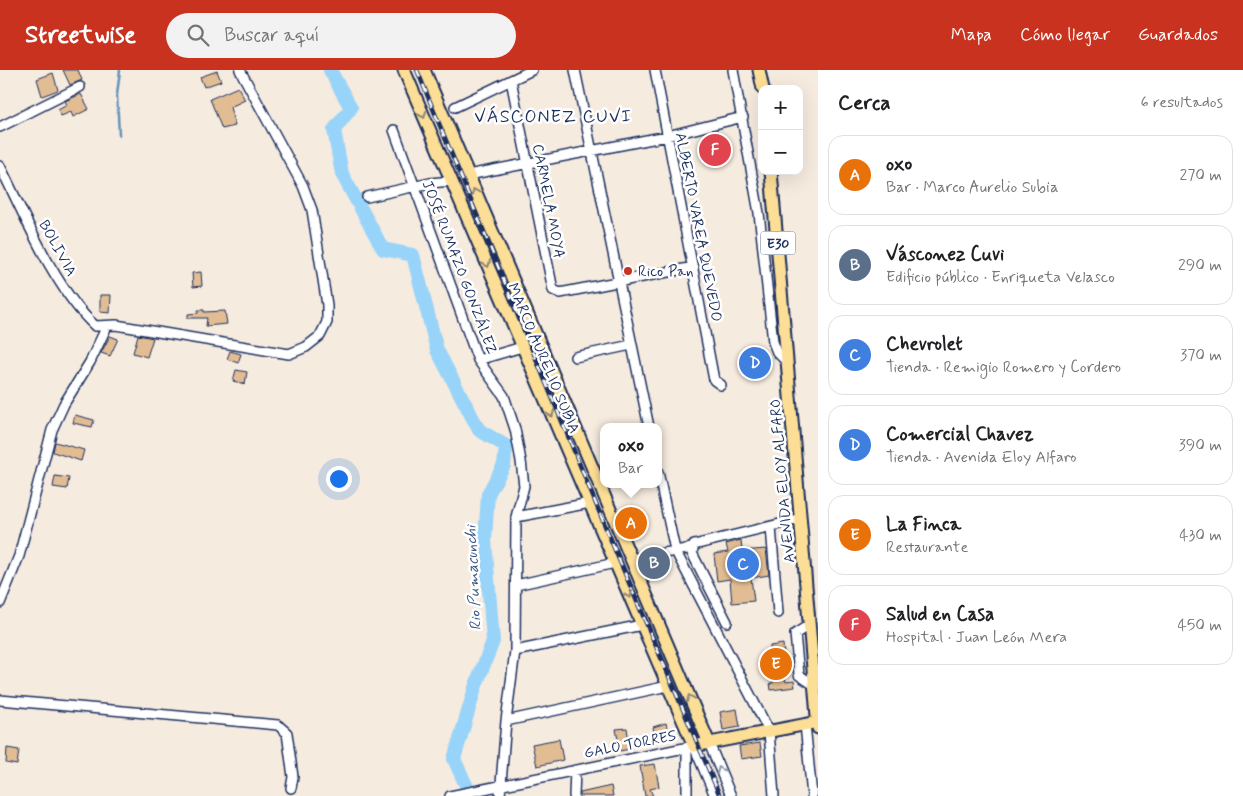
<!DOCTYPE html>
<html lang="es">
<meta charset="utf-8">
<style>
body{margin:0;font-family:Mynerve,sans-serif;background:#f2f2f2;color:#202124}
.controls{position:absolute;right:15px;top:15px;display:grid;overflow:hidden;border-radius:10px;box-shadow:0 5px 20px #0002}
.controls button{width:45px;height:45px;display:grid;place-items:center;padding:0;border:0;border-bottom:1px solid #e0e0e0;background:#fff;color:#202124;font:25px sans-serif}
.you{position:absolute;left:338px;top:408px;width:18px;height:18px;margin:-12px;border:4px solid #fff;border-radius:50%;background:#1a73e8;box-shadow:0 0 0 8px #1a73e833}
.badge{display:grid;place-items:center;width:32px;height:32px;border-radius:50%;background:#c8321e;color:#fff;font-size:16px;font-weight:700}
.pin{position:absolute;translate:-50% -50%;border:2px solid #fff;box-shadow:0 1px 5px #0006}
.popup{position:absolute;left:600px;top:353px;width:62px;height:65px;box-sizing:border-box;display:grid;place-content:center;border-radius:10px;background:#fff;filter:drop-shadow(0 1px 4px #0005);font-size:16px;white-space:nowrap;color:#757577}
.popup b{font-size:19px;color:#202124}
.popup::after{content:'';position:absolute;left:50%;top:100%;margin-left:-10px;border:10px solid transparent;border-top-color:#fff}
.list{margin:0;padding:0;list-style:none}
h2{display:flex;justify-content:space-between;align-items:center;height:65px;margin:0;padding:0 20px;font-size:21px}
h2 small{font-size:16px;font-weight:400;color:#757577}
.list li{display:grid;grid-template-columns:32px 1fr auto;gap:15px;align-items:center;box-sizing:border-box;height:80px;margin:0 10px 10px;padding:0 10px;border:1px solid #e0e0e0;border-radius:15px}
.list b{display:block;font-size:19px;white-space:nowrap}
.list p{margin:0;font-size:16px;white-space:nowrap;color:#757577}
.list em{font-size:16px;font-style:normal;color:#757577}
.icon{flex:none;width:28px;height:28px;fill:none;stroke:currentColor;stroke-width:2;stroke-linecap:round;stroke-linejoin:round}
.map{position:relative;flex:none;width:818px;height:726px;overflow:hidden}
header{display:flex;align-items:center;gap:30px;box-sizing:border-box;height:70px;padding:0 25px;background:#c8321e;color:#fff}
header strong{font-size:24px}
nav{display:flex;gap:28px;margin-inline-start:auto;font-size:18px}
.search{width:350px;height:45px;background:#f2f2f2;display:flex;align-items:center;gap:12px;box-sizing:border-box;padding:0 18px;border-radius:28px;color:#757577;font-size:19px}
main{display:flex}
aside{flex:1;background:#fff}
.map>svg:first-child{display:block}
</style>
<header>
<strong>Streetwise</strong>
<div class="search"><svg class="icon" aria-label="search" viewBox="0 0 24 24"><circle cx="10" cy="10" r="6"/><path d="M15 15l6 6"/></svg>Buscar aquí</div>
<nav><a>Mapa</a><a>Cómo llegar</a><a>Guardados</a></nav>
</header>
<main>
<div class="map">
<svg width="818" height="726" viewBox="0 0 818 726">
<rect width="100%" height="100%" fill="#f6ebdf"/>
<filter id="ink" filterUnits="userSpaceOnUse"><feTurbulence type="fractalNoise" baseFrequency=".02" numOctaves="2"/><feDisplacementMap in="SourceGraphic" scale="10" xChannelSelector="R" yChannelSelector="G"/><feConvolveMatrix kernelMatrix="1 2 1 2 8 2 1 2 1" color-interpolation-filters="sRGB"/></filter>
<g filter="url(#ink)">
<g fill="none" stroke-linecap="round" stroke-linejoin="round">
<path stroke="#6692bb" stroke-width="2.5" d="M119 65 117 25 120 0"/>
<path stroke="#98d4f9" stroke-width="14" d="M330 0 351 38 334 60 342 104 383 179 413 185 437 280 479 360 506 376 504 395 488 424 485 470 493 571 476 615 454 689 471 726"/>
</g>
<path fill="#e2bd93" stroke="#1b2f5e" d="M63 0H78L82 10 70 15Z
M217 1 221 11 204 17 200 7Z
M53 3 58 20 42 26 37 9Z
M238 17 245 30 230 37 235 56 222 59 210 29Z
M81 24 89 39 73 47 71 42 61 46 58 40 67 35 65 31Z
M720 63 727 93 710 96 704 67Z
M201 202 202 216 193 217 192 203Z
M100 225H111L110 243 100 242Z
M198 240H204V242L225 241 227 254 206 256 207 248H188V244L198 243Z
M138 265 153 268 147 287 133 283Z
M110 266 118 269 110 286 101 283Z
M761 279 766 304 750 308 744 282Z
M230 281 241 284 238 293 227 289Z
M236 300 247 302 245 314 233 311Z
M75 345 94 350 92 357 73 353Z
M55 372 84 380 81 391 53 382Z
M55 406 69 408 67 419 53 417Z
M641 444 644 456 627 461 622 449Z
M741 470 742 481 766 479 769 505 751 508 754 531 732 533 730 509 717 511 714 484 728 482 726 474Z
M783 574 784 585 779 587 781 602H783L786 612 794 611 795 617 771 620 770 613H773L770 576Z
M737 639 740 657 723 660 720 642Z
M666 653 669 665 656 669 653 657Z
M627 658 630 679 620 681 616 659Z
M559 669 563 690 537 696 532 674Z
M760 673 762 686 741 689 739 676Z
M7 678 19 680 17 695 6 693Z
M655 694 659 717 650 719 653 726H645L640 696Z
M611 716 613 726H580V723Z"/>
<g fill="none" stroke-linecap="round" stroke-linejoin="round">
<g stroke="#1b2f5e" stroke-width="12">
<path id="minor" d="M575 0 649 357
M655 0 714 310 721 315
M733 0 759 143 773 272 777 282 786 291
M511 10 553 220 560 223 694 197
M455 37 532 0
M0 57 80 17
M394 60 478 290 504 326 515 359 521 391 524 416 516 447 515 581 506 651 500 726
M0 96C25 146 54 218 95 256L116 255 289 284 306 277 320 266 327 252V235L312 140 303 116 240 0
M468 105 667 66 743 47
M367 127 430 113 452 111
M575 287 631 275
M478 290 522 277
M658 402 675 480 769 661 774 726
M516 447 590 433
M771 457 778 543
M631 489 692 478
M516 515 615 493
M0 533 19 486 52 360 64 334 90 292 107 256
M727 552 692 483 694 475 800 449
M809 555 795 564 799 605 814 615
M515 581 642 555
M0 630 278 655 287 663 293 707 291 718
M506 651 668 616
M805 654 812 726
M709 673 731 726
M450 726 694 676 715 726
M574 726 575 700
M687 726V678"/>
</g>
<g stroke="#1b2f5e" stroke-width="15">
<path id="major" d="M404 0 694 676 818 652
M424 0 709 673
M759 0 763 19
M771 101 818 658"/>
</g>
<use href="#minor" stroke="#fff" stroke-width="9"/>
<use href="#major" stroke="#fcde96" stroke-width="11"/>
<g stroke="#1b2f5e" stroke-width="4.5">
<path id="rail" d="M417 0 617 485 720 726"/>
</g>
<use href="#rail" stroke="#fff" stroke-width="2.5" stroke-dasharray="8" stroke-linecap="butt"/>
</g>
<defs><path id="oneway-chevron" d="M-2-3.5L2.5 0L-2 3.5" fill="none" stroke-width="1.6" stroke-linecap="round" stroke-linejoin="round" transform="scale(1.25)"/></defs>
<g stroke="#8c867a">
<use href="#oneway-chevron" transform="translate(423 45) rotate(67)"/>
<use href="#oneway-chevron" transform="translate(475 122) rotate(-113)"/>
<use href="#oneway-chevron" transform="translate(487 194) rotate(67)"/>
<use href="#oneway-chevron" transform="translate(551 344) rotate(67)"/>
<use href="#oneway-chevron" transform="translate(629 525) rotate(67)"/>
<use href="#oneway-chevron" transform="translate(690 628) rotate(-113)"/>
</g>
<use stroke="#8d97ae" href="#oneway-chevron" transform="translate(720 700) rotate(-113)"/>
</g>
<circle fill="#c8321e" stroke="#fff" stroke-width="2" cx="628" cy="201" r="5"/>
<g text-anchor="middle" stroke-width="5" stroke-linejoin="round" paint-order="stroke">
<rect fill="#fff" stroke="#5f6d8e" stroke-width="1" x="760.5" y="161.5" width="35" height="23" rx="4"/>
<g font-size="14" font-weight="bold" fill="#1b2f5e">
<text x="778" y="178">E30</text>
</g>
<g font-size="15" fill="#1b2f5e" stroke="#fff">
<text transform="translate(549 131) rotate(79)" y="5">CARMELA MOYA</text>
<text transform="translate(699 157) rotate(79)" y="5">ALBERTO VAREA QUEVEDO</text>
<text transform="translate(58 178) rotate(61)" y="5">BOLIVIA</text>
<text transform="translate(460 197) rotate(69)" y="5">JOSÉ RUMAZO GONZÁLEZ</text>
<text transform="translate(544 288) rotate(67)" y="5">MARCO AURELIO SUBIA</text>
<text transform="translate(782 411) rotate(-95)" y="5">AVENIDA ELOY ALFARO</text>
<text transform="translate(630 674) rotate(-11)" y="5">GALO TORRES</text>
</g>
<g font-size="15" fill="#1b2f5e" stroke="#fff" text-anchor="start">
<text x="638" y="206">Rico Pan</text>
</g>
<g font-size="16" font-style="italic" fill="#3a5885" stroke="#fff">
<text transform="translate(472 508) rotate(-93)" y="6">Rio Pumacunchi</text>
</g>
<g font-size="18" letter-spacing="1" fill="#1b2f5e" stroke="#fff">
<text x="553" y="52">VÁSCONEZ CUVI</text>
</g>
</g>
</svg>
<div class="controls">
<button>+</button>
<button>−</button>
</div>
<div class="you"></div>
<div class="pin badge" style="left:631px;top:453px;background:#e8710a">A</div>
<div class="popup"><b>oxo</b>Bar</div>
<div class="pin badge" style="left:654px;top:493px;background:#5c6f8a">B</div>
<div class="pin badge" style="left:743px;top:494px;background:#3f7fe0">C</div>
<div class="pin badge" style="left:755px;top:293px;background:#3f7fe0">D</div>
<div class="pin badge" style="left:776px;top:594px;background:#e8710a">E</div>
<div class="pin badge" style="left:715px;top:80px;background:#e0444e">F</div>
</div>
<aside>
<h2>Cerca<small>6 resultados</small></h2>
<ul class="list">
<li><span class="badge" style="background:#e8710a">A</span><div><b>oxo</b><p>Bar · Marco Aurelio Subia</p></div><em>270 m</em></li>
<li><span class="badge" style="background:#5c6f8a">B</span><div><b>Vásconez Cuvi</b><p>Edificio público · Enriqueta Velasco</p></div><em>290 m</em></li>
<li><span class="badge" style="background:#3f7fe0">C</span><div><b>Chevrolet</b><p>Tienda · Remigio Romero y Cordero</p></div><em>370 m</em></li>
<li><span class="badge" style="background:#3f7fe0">D</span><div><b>Comercial Chavez</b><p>Tienda · Avenida Eloy Alfaro</p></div><em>390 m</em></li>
<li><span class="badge" style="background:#e8710a">E</span><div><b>La Finca</b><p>Restaurante</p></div><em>430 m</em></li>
<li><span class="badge" style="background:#e0444e">F</span><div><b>Salud en Casa</b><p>Hospital · Juan León Mera</p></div><em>450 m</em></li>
</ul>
</aside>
</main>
